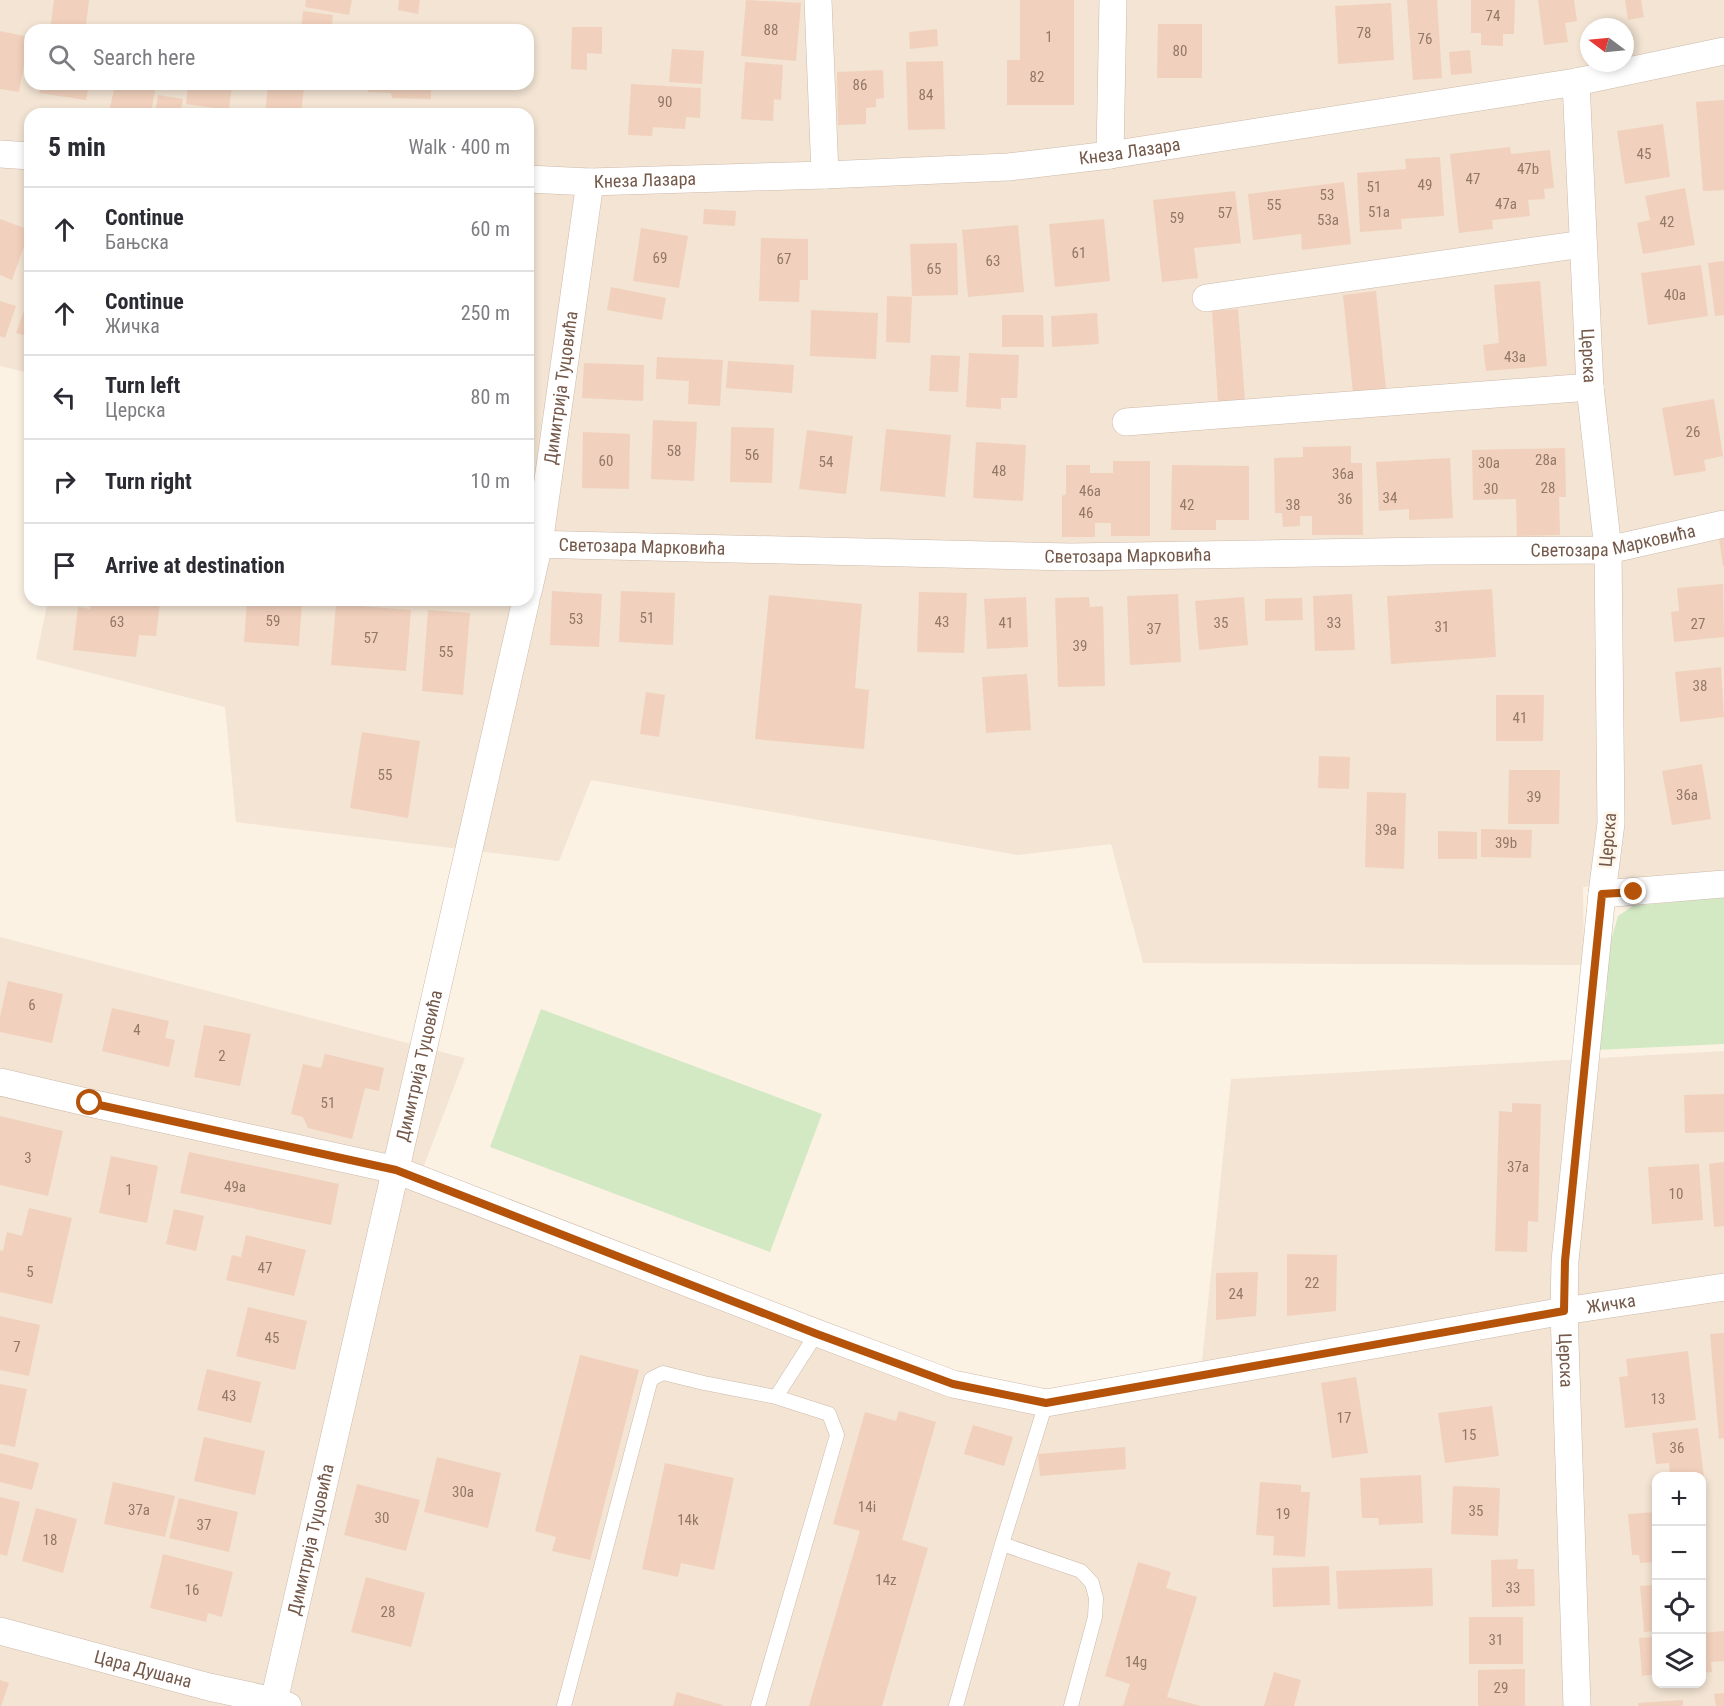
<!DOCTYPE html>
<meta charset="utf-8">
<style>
body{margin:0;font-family:"Roboto Condensed",sans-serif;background:#f7f7f7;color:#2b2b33}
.controls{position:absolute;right:18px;bottom:18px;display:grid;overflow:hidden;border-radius:12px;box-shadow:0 3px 9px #0003}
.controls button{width:54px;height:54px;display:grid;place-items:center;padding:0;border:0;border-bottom:2px solid #e1e1e2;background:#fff;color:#2b2b33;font:30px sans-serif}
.compass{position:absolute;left:1580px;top:18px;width:54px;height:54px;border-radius:50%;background:#fff;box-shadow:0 3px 9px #0003;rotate:286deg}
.stop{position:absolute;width:18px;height:18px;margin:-14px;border:4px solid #b45309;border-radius:50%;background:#fff}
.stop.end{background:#b45309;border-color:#fff;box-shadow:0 2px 6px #0008}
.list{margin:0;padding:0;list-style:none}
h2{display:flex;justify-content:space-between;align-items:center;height:78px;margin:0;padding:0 24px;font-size:26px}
h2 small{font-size:20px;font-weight:400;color:#7c7c81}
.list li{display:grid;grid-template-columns:39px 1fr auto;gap:18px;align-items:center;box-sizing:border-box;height:84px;padding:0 24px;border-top:2px solid #e1e1e2}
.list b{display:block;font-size:22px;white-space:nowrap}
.list p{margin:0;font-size:20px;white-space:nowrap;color:#7c7c81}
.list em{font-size:20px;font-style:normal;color:#7c7c81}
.icon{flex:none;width:33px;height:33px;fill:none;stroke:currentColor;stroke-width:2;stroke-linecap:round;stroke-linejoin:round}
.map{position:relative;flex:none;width:1724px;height:1706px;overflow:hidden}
.search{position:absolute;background:#fff;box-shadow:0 3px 9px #0003;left:24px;top:24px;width:510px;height:66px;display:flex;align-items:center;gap:15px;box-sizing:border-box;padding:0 21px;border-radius:18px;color:#7c7c81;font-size:22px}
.panel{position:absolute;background:#fff;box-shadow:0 3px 9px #0003;left:24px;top:108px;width:510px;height:498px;border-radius:18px}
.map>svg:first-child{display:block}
</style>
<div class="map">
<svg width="1724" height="1706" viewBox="0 0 1724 1706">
<rect width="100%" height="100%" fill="#fcf2e4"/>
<path fill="#f3e4d3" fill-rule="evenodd" d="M0 0H1724V873L1583 887 1584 965 1143 963 1111 844 1018 855 591 780 559 861 236 822 225 707 36 659 48 600H528V114H30V373L0 366ZM1589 27H1625V63H1589ZM30 30H528V84H30Z
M0 937 465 1058 421 1173 1023 1401 1202 1361 1231 1079 1724 1051V1706H0ZM1656 1476H1702V1684H1656Z"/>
<path fill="#d3e9c3" d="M1724 897V1044L1595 1050 1607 993 1604 965 1618 916 1633 906Z
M541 1009 822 1114 770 1252 490 1147Z"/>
<path fill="#f1d1bd" d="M54 0H89L86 25 79 24 78 30H50Z
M306 0H352L349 15 305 7Z
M399 0H420L418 14 398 10Z
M746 0 801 3 796 61 741 56Z
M1020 0H1074V105H1007V60H1020Z
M1407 0H1437L1442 78 1413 80Z
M1471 0H1515L1514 34H1503V46L1481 45V33H1471Z
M1538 0H1574L1577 21 1565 23 1568 42 1544 45Z
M1625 0H1641L1644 17 1628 20Z
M1391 3 1394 60 1338 64 1335 6Z
M303 11 333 15 331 30H301Z
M1158 24H1202V78H1157Z
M572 27H602V54L587 53V70L571 69Z
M937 29 938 46 910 49 909 32Z
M0 31 29 37 19 92 0 89Z
M672 49 704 51 702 84 669 82Z
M1470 50 1472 73 1451 75 1449 52Z
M943 61 945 129 908 130 906 62Z
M745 62 783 65 781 100 774 99 773 121 741 119Z
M883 70 884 98 876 99V107L866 108V124L838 125 837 72Z
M41 84H89L86 100 39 93Z
M115 84H156L151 114 110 108Z
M188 84H232L229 110 186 104Z
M268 84 304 87 301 114H265Z
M368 84H431V99L392 98 391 93 368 92Z
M631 84 701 88 700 118 686 117 685 129 653 127 652 136 628 135Z
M158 95 183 99 180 114H155Z
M1724 100V190L1703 191 1696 102Z
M1663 124 1670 177 1625 184 1617 131Z
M1510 147 1511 154 1550 150 1554 188 1544 189 1545 199 1528 200 1530 216 1492 220 1493 229 1459 233 1450 154Z
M1440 157 1444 216 1401 219 1402 229 1360 232 1357 173 1406 169 1405 159Z
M1344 182 1351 244 1302 250 1301 234 1253 240 1248 194Z
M1685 188 1695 245 1643 254 1637 223 1650 220 1645 196Z
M1235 191 1241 243 1194 248 1198 278 1162 282 1153 200Z
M704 209 736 211 735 226 703 224Z
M0 219 30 230 12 280 0 275Z
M1104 219 1110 281 1055 287 1049 224Z
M1018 225 1024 292 968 297 962 230Z
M641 228 688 236 679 288 633 281Z
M761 238 808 239V280H800L799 302 759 301Z
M957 243 958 295 912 296 910 244Z
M1724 261V315L1715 316 1708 263Z
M1701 265 1708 316 1648 325 1641 273Z
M1540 281 1547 366 1486 371 1483 345 1499 343 1494 285Z
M611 287 666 298 662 320 607 310Z
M1376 291 1386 389 1353 393 1343 295Z
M30 294V337L16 333Z
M887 296 912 297 910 343 886 342Z
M0 301 16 306 5 338 0 336Z
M1238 309 1245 400 1218 402 1212 311Z
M811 310 878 313 876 359 810 356Z
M1097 313 1099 344 1052 347 1051 316Z
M1002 315H1043L1044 347H1002Z
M969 353 1019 355 1017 398H1001V409L966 407Z
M931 355 960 356 958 392 929 391Z
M657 357 723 360 720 406 688 404 689 381 656 379Z
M728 361 794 365 792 393 726 388Z
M584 363 644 365 643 401 582 398Z
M1714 399 1723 456 1704 460 1706 471 1674 476 1662 408Z
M653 420 697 422 694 481 651 479Z
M731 427 774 428 772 483 730 482Z
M886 429 951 435 945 497 880 491Z
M807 430 853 436 846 494 799 489Z
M583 432 630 434 629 489 582 488Z
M976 442 1026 445 1023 501 973 498Z
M1351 446V463H1362L1363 535H1312V516H1300V526L1283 527 1282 513H1275L1274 458 1303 457V447Z
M1565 448 1566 497H1559L1560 535 1517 536 1516 499 1473 500 1472 450Z
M1450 458 1453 518 1409 520V509L1379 511 1376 462Z
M1113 461H1150V536H1111V523H1095V537H1062V496L1066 494V465H1090V473H1113Z
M1172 465 1249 466V520H1216V530H1171Z
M1724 538V565L1723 566 1719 539Z
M1723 584 1724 637 1674 642 1671 612 1679 611 1677 588Z
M1492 589 1496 657 1391 664 1387 596Z
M552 591 602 594 599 647 550 645Z
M621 591 675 593 673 645 619 642Z
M919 592 967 593 964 653 917 652Z
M1178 594 1181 662 1130 665 1127 596Z
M1352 594 1355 650 1315 651 1313 596Z
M769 595 862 604 855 688 869 690 864 749 755 739Z
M1026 597 1028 647 987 649 984 599Z
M1089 597 1090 607 1103 606 1105 686 1058 687 1055 598Z
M1244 597 1248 645 1199 650 1195 601Z
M1302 598 1303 620 1265 621V599Z
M91 600H141L160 602 156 636 139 635 136 657 73 650 78 607 90 609Z
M247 600H302L299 646 244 642Z
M336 604 411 610 406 671 331 665Z
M428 610 470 613 463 695 422 691Z
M1721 667 1724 717 1680 722 1675 672Z
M1027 674 1031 730 986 733 982 677Z
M646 692 665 695 659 737 640 734Z
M1496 695H1544L1543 741H1496Z
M362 732 420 741 408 818 350 808Z
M1319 756 1350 757 1349 789 1318 788Z
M1702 764 1711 819 1672 825 1662 771Z
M1509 770H1560L1559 824H1508Z
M1367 792 1406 793 1404 869 1365 867Z
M1481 829 1532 830 1531 858 1481 857Z
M1438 831 1477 832V859H1438Z
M8 981 63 994 52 1043 0 1032V1017Z
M112 1008 169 1021 165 1038 175 1040 169 1067 102 1051Z
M204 1025 251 1034 240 1086 194 1077Z
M325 1054 384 1068 379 1091 365 1088 352 1139 308 1128 303 1117 291 1114 303 1064 321 1068Z
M1724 1094V1132L1685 1133 1684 1095Z
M1512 1103 1541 1104 1538 1222 1528 1221 1527 1252 1495 1251 1499 1111 1512 1112Z
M0 1116 63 1131 48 1196 0 1185Z
M189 1152 339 1184 331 1225 180 1193Z
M111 1156 158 1166 147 1223 99 1213Z
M1724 1162V1226L1714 1227 1709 1164Z
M1699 1164 1703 1220 1652 1224 1648 1167Z
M29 1208 72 1218 52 1304 0 1292V1250L3 1251 7 1232 22 1236Z
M174 1209 204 1216 196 1251 166 1244Z
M246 1235 306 1250 294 1296 226 1280 232 1255 241 1257Z
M1287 1254 1337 1255 1336 1311 1287 1316Z
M1258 1272 1256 1316 1216 1320V1273Z
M248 1307 307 1321 295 1370 236 1356Z
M0 1316 40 1325 29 1376 0 1370Z
M1724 1333V1438L1719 1439 1710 1334Z
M1688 1351 1696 1420 1625 1428 1619 1377 1628 1376 1626 1359Z
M580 1355 639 1370 590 1560 552 1551 556 1537 535 1531Z
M207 1369 261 1382 251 1423 197 1410Z
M1356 1377 1368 1453 1332 1458 1321 1383Z
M0 1384 27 1389 15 1447 0 1444Z
M1492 1406 1499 1456 1445 1463 1438 1413Z
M899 1411 936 1422 902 1540 928 1548 882 1706H809L860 1531 833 1524 865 1412 896 1421Z
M973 1425 1013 1437 1004 1466 964 1454Z
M1698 1428 1706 1494 1702 1495V1476H1670L1669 1463 1656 1464 1652 1433Z
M204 1437 265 1451 255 1495 194 1481Z
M1125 1447 1126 1469 1040 1476 1038 1454Z
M0 1453 39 1463 32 1490 0 1482Z
M437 1457 501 1473 488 1528 424 1512Z
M665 1463 734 1478 714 1570 681 1563 678 1577 642 1569Z
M1421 1475 1423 1523 1379 1525 1378 1518H1362L1360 1478Z
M113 1482 175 1496 165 1537 104 1524Z
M1260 1482 1301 1485V1492H1310L1305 1557 1273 1555 1274 1536 1256 1535Z
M357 1484 420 1500 406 1551 344 1535Z
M1453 1486 1500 1488 1498 1536 1451 1534Z
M0 1497 20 1502 7 1556 0 1554Z
M179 1498 238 1512 229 1552 169 1538Z
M36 1508 77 1519 63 1573 22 1561Z
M1656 1512V1562L1640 1563 1639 1555H1632L1628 1514Z
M163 1554 233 1572 222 1617 208 1613 206 1622 150 1608Z
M1518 1559 1517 1569H1534L1535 1606 1492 1607 1491 1560Z
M1138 1562 1171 1572 1166 1588 1197 1597 1167 1697 1201 1706H1123L1130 1684 1105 1676Z
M1329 1566 1330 1605 1273 1607 1272 1568Z
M1432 1568 1433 1606 1338 1609 1336 1571Z
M366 1577 425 1593 411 1647 351 1632Z
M1656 1585V1631L1644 1632 1640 1586Z
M1469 1617H1523V1664H1469Z
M1724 1631V1661L1711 1662 1712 1672 1702 1673V1633Z
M1656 1637V1674L1642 1676 1639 1638Z
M1525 1669V1706H1478V1670Z
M1274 1672 1301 1680 1294 1706H1264Z
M0 1680 9 1683 1 1706H0Z
M677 1692 723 1705V1706H673Z
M1724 1693V1706H1716L1714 1694Z
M1683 1700V1706H1638V1703Z"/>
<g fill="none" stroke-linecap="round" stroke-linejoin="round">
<g stroke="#cdbaab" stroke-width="15">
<path id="service" d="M776 1397 817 1333
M1002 1544 1081 1571 1092 1583 1096 1598 1095 1617 1071 1706
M564 1706 651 1379 663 1373 704 1383 776 1397 829 1414 837 1435 758 1706
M956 1706 1002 1544 1046 1403"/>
</g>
<g stroke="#cdbaab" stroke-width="28">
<g id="minor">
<path d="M818 0 825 175"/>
<path id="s1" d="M1576 82 1590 387 1608 550 1611 823 1602 894 1565 1261 1564 1311 1577 1706"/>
<path d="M0 154 30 156"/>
<path d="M1110 155 1113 0"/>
<path id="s2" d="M528 179 590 182 825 175 1008 167 1110 155 1576 82 1724 51"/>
<path d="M1206 298 1583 244"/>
<path d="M1126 422 1590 387"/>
<path id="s3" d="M528 544 1070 557 1430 551 1608 550 1724 524"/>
<path id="s4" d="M528 592 539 544 590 182"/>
<path d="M1602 894 1724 884"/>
<path id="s5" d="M0 1082 90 1103 396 1170 817 1333 953 1384 1046 1403 1564 1311 1724 1287"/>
<path id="s6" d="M0 1631 209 1687 274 1701 288 1706"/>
<path id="s7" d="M272 1706 274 1701 526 600"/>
</g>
</g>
<use href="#service" stroke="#fff" stroke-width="14"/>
<use href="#minor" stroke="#fff" stroke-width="27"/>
</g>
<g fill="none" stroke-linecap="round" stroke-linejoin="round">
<path stroke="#b45309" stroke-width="8" d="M90 1103 396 1170 817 1334 953 1384 1046 1403 1564 1311 1565 1261 1602 894 1634 892"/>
</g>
<g text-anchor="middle" stroke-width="6" stroke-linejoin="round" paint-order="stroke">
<g font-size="15" fill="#937767">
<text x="1493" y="21">74</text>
<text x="771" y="35">88</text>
<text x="1364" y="38">78</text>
<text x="1049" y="42">1</text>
<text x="1425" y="44">76</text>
<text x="1180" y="56">80</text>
<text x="1037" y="82">82</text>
<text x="860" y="90">86</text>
<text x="926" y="100">84</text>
<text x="665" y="107">90</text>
<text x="1644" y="159">45</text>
<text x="1528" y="174">47b</text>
<text x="1473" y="184">47</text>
<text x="1425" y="190">49</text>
<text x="1374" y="192">51</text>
<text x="1327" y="200">53</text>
<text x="1506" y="209">47a</text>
<text x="1274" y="210">55</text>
<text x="1379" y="217">51a</text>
<text x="1225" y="218">57</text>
<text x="1177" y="223">59</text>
<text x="1328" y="225">53a</text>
<text x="1667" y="227">42</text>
<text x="1079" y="258">61</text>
<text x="660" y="263">69</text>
<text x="784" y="264">67</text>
<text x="993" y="266">63</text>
<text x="934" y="274">65</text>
<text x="1675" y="300">40a</text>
<text x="1515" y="362">43a</text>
<text x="1693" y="437">26</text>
<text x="674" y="456">58</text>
<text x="752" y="460">56</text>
<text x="1546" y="465">28a</text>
<text x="606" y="466">60</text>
<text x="826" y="467">54</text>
<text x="1489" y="468">30a</text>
<text x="999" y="476">48</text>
<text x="1343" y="479">36a</text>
<text x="1548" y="493">28</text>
<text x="1491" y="494">30</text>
<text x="1090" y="496">46a</text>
<text x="1390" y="503">34</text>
<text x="1345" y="504">36</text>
<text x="1187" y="510">42</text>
<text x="1293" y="510">38</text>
<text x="1086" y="518">46</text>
<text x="647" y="623">51</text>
<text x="576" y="624">53</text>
<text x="273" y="626">59</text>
<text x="117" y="627">63</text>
<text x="942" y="627">43</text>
<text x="1006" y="628">41</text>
<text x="1221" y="628">35</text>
<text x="1334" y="628">33</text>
<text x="1698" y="629">27</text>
<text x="1442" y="632">31</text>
<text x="1154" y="634">37</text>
<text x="371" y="643">57</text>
<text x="1080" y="651">39</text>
<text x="446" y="657">55</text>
<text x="1700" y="691">38</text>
<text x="1520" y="723">41</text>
<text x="385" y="780">55</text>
<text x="1687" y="800">36a</text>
<text x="1534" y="802">39</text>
<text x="1386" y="835">39a</text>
<text x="1506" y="848">39b</text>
<text x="32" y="1010">6</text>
<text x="137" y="1035">4</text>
<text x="222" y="1061">2</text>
<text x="328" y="1108">51</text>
<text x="28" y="1163">3</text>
<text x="1518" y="1172">37a</text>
<text x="235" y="1192">49a</text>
<text x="129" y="1195">1</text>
<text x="1676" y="1199">10</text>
<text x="265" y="1273">47</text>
<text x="30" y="1277">5</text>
<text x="1312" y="1288">22</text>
<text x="1236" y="1299">24</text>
<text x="272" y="1343">45</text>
<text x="17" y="1352">7</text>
<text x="229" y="1401">43</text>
<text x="1658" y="1404">13</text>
<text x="1344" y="1423">17</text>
<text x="1469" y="1440">15</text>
<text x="1677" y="1453">36</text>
<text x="463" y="1497">30a</text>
<text x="867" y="1512">14i</text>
<text x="139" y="1515">37a</text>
<text x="1476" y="1516">35</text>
<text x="1283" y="1519">19</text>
<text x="382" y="1523">30</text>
<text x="688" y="1525">14k</text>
<text x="204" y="1530">37</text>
<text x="50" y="1545">18</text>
<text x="886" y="1585">14z</text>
<text x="1513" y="1593">33</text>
<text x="192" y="1595">16</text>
<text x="388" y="1617">28</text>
<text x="1496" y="1645">31</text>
<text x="1136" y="1667">14g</text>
<text x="1501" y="1693">29</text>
</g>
<g font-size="18" fill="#74594a" stroke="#fff6eb">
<text dy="6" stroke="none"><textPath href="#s2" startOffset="603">Кнеза Лазара</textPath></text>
<text dy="6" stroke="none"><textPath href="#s2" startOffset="117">Кнеза Лазара</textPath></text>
<text dy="6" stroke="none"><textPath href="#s1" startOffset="274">Церска</textPath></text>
<text dy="6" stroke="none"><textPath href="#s4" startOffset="207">Димитрија Туцовића</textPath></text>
<text dy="6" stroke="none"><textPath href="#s3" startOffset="1086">Светозара Марковића</textPath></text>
<text dy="6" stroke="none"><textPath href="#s3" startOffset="114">Светозара Марковића</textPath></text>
<text dy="6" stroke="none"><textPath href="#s3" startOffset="600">Светозара Марковића</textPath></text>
<text transform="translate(1608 840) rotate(-85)" y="6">Церска</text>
<text dy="6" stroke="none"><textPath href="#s7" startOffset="657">Димитрија Туцовића</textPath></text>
<text dy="6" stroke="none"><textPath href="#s5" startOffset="1671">Жичка</textPath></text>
<text dy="6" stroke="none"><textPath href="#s1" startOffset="1282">Церска</textPath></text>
<text dy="6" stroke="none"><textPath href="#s7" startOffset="171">Димитрија Туцовића</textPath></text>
<text dy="6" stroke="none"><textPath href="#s6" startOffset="148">Цара Душана</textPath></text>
</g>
</g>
</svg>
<div class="controls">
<button>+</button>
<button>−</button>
<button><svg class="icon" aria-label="locate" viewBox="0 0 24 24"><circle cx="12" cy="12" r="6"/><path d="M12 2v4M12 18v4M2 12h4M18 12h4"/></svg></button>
<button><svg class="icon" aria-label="layers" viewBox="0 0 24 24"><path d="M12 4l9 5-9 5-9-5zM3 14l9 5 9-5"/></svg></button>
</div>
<svg class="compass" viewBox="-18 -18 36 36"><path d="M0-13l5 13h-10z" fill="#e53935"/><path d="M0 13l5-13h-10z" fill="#7c7c81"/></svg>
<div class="stop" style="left:90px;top:1103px"></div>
<div class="stop end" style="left:1634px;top:892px"></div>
<div class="search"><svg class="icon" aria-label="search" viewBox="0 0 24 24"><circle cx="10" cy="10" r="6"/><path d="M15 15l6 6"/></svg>Search here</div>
<section class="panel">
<h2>5 min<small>Walk · 400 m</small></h2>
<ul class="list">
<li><svg class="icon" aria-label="ahead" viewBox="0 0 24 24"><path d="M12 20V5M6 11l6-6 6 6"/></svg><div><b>Continue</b><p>Бањска</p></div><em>60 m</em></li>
<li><svg class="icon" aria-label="ahead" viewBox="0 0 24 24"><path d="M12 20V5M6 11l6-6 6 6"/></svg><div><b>Continue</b><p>Жичка</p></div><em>250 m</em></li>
<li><svg class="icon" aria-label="left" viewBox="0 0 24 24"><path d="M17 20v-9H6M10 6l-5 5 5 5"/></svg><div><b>Turn left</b><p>Церска</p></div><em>80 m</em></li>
<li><svg class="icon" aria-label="right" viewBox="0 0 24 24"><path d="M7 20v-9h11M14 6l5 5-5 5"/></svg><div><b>Turn right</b></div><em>10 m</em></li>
<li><svg class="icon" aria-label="arrive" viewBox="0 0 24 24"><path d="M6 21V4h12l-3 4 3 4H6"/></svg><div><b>Arrive at destination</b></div></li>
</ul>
</section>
</div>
